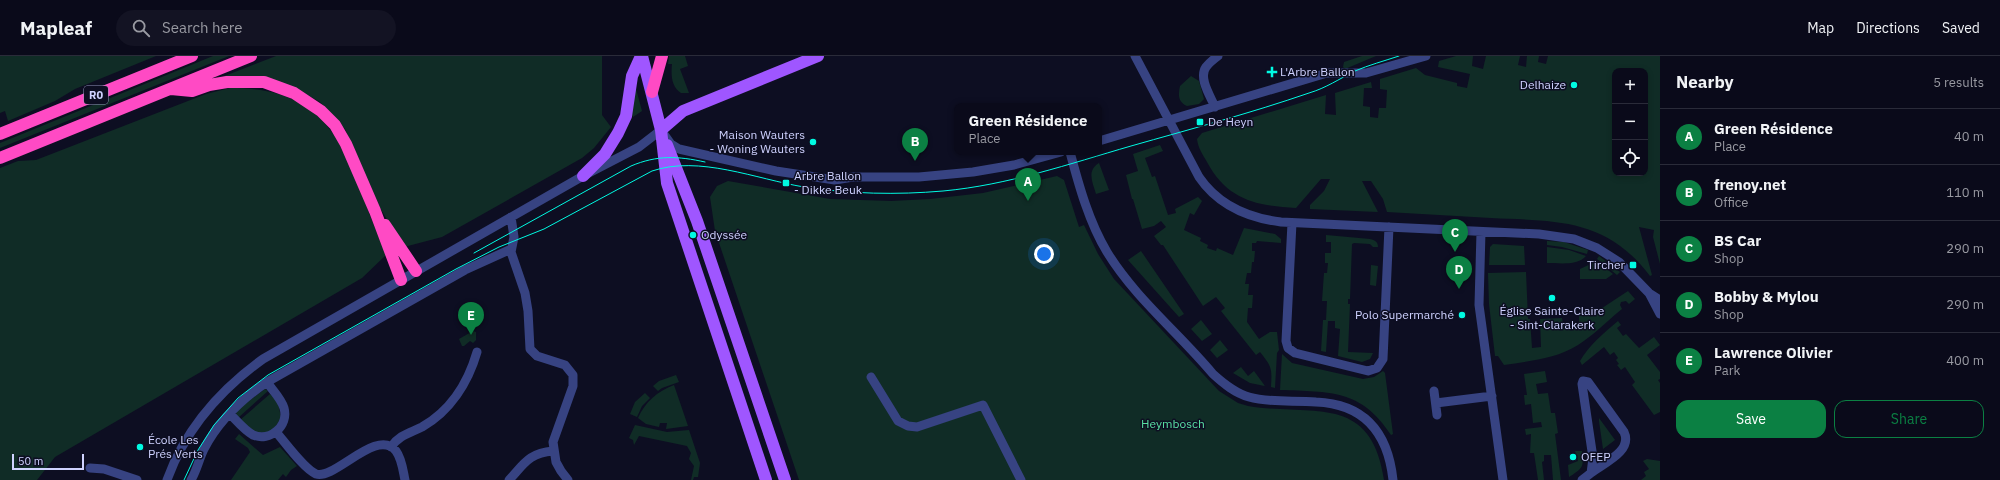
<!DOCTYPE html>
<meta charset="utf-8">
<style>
body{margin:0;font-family:"IBM Plex Sans",sans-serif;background:#131323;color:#f1f3f6}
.controls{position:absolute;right:12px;top:12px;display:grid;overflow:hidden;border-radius:8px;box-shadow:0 2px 6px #0003}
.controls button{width:36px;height:36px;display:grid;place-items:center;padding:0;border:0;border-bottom:1px solid #2a2b39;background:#0a0a1a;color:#f1f3f6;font:20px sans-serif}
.scale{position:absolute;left:12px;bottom:10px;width:72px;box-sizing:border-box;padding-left:4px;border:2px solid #cfd2ff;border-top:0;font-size:11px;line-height:14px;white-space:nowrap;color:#cfd2ff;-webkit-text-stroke:3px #0d0e22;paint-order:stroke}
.you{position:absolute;left:1044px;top:198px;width:14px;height:14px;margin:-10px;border:3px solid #fff;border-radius:50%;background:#1a73e8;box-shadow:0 0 0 6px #1a73e833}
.badge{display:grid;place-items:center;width:26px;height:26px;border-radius:50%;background:#0b8043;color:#fff;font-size:13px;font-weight:700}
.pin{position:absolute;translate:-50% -33px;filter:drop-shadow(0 1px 2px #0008)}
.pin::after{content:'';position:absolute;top:21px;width:14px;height:12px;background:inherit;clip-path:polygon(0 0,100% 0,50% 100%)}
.popup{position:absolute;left:954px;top:47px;width:148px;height:52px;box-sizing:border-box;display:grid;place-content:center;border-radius:8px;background:#0a0a1a;filter:drop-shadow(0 1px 3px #0005);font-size:13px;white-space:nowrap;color:#999aa2}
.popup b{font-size:15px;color:#f1f3f6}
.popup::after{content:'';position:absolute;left:50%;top:100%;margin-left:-8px;border:8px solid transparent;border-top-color:#0a0a1a}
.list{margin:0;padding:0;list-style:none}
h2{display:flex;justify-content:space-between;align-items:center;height:52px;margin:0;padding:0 16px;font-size:17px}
h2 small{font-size:13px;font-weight:400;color:#999aa2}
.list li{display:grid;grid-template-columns:26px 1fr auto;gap:12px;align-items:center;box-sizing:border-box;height:56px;padding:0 16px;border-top:1px solid #2a2b39}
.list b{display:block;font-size:15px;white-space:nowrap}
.list p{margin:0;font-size:13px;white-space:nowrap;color:#999aa2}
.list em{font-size:13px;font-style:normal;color:#999aa2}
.actions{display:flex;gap:8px;padding:12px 16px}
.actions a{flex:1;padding:9px 0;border:1px solid #0b8043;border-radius:12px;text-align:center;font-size:14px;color:#0b8043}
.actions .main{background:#0b8043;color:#fff}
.icon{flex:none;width:22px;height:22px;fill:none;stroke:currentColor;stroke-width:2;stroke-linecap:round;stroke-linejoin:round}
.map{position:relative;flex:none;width:1660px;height:424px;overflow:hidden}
header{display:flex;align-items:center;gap:24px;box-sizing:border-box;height:56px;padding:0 20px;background:#0a0a1a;border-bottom:1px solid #2a2b39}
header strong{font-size:19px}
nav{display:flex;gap:22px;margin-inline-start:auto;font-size:14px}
.search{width:280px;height:36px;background:#131323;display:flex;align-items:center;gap:10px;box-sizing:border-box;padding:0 14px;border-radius:22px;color:#999aa2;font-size:15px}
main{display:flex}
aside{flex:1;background:#0a0a1a}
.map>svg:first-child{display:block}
</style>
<header>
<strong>Mapleaf</strong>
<div class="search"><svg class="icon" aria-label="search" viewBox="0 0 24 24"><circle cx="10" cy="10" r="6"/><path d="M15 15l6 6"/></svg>Search here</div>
<nav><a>Map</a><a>Directions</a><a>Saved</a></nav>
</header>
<main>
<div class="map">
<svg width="1660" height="424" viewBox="0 0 1660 424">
<rect width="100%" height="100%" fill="#0d0e22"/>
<path fill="#102c26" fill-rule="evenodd" d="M0 0H156L75 33 55 45 8 65 5 55 0 57Z
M213 0H229L0 92V87Z
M276 0H602V59L611 71 594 92 582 102 442 181 404 191 380 152 345 73 320 46 292 30 222 21Z
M669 0H685L688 10 680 13 689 37H681C671 31 671 18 672 8H668Z
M1362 0H1376L1345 13 1343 11 1344 6Z
M1456 0H1473L1472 10 1483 13 1486 0H1520L1518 9 1526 11 1527 0H1539L1538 6 1546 8 1548 0H1660V208L1653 181 1654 174 1639 171 1652 219 1650 220C1606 162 1557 165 1491 162 1456 160 1422 158 1387 156L1383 143 1371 125H1362L1378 156 1310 153V149L1324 135 1330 123H1321L1296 152C1257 150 1227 144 1207 106 1203 99 1198 92 1197 83L1202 77 1326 39 1325 58 1336 59 1335 37 1371 26 1372 32H1364L1363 50 1370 51V61L1378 62 1379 52H1386L1387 34 1380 33V23L1416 12 1425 19 1457 27V30L1467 32 1470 18 1438 11 1439 5ZM1615 15H1645V117H1615Z
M1191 20 1199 25 1204 43 1199 48 1187 50C1178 46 1178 39 1180 30Z
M635 29 642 55 633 61 630 55Z
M230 32C278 32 312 44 339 86 346 96 350 110 355 122 366 148 375 173 386 199L362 222 55 401 37 424H0V112L18 105 36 104 206 38Z
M1160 89 1163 95 1145 102 1152 121 1155 120 1168 159 1176 157 1175 153 1198 141 1202 145 1194 159 1190 157 1184 174 1201 182 1200 185 1208 189 1207 192 1216 195 1217 192 1233 199 1244 172 1275 178 1281 183V187L1257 185 1256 187H1252V195H1255L1254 206H1252L1251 217H1247L1245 228H1249L1248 239H1253L1252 252H1248L1247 266 1259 283 1270 276H1277L1279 294 1277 297 1275 332 1271 331C1272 312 1272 311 1260 296L1256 299 1221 255 1225 252 1216 241 1203 250 1163 189H1161L1154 180 1166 171 1161 165 1154 170 1142 173 1133 143H1132L1126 119 1138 115 1133 98Z
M1099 107 1109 134 1096 138C1093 127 1086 115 1099 107Z
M1057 120 1064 124 1079 171 1084 169 1098 198 1114 223 1219 335 1238 347 1248 350C1312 361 1371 336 1384 424H799L715 175 710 141 717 130 728 125 830 143 891 145 930 143 983 137Z
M1326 179 1370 183C1375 184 1378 186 1378 191H1373L1370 188 1354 187 1352 188 1350 243H1348V248H1350L1348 296 1373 297 1370 303 1362 306 1338 300 1340 273 1335 272V265H1328L1326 296 1321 295 1323 264H1326L1327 245H1322L1324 217H1327L1328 207H1325V197H1331V186H1326Z
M1547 185 1564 186 1588 194 1587 198 1562 191 1547 189Z
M1493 188 1524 190 1525 209H1489L1490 191Z
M1547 191 1569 194 1586 200C1578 210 1559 207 1547 207Z
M1141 195 1184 258 1179 261 1128 204Z
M1599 200 1620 216 1617 219 1597 203Z
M1597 205 1613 218 1606 223H1580V213Z
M1371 209 1378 210 1376 230 1370 229Z
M1526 216 1528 263H1530L1532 292 1541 291 1540 263 1562 262 1563 268H1579V260H1590L1628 235 1635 243 1629 248 1626 245 1621 246 1620 249 1622 253C1607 265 1594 279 1578 289 1556 303 1529 305 1504 309L1498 300H1495L1489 248 1488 217Z
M1201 264 1212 278 1202 285 1191 273Z
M1618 265 1621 269 1617 272 1623 280 1626 278 1639 292 1654 281 1660 289 1647 299 1660 316V323L1658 324 1660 327V356L1654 359 1632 329 1635 326 1625 311 1621 314 1617 309 1619 308 1616 304 1618 302 1614 296 1610 299 1604 291 1582 309 1580 305C1589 289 1604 277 1618 265Z
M473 275 476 276V284L473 287 470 285 464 290H462L459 283Z
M1220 284 1228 294 1217 302 1210 294Z
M1282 298 1292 307 1363 323 1374 321 1383 315 1385 317 1393 378 1391 379C1361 333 1330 336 1280 334Z
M1241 311 1248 320 1254 315 1265 330 1250 327 1233 317Z
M1545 315 1547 326 1536 328 1538 338 1548 337 1551 357H1555L1558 377 1555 378 1561 424H1553L1551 399H1544V405L1542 406 1544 424H1538L1534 397H1530L1531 378 1526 379 1525 373 1542 371 1541 366 1533 367 1531 348 1525 349 1524 339H1527L1524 318Z
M676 319 679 326 662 332 658 335 653 330 659 325Z
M674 329 688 370 666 373 667 367H660L659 371 646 368 638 362C645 346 658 335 674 329Z
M265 333 268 335 238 362 236 358 237 354Z
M645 337 650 342 642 350 637 361 630 358 635 346Z
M270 338 278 346 281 362 272 376 256 377 240 364Z
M1599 362 1615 384 1603 393 1599 365Z
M635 369 667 376 689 374 700 407 698 421H694L693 424H691L694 410 689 403 691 397 687 390 639 380 634 389 633 384 629 382Z
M239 378 263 399 280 391 297 410 291 414 286 421 283 418 278 424H231L250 396 248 392 235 383Z
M1575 395H1582C1584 411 1583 412 1569 421L1568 409 1578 405Z
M1647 403 1660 405V424H1641L1646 420 1644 416 1649 413 1643 405Z"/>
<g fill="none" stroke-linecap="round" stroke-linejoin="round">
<path stroke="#374382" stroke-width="9" d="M1135 0 1199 121C1218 149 1249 162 1281 166L1539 178 1574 183 1597 192 1619 206 1649 237 1660 244
M1215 51C1211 41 1198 22 1206 11 1209 7 1214 3 1218 0
M1099 85 1327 17H1366L1426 0
M1070 96C1079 130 1089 166 1107 196 1135 242 1179 277 1213 318 1224 328 1235 337 1249 341 1270 347 1294 344 1316 346 1365 348 1388 377 1393 424
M511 161 514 181 511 196 525 237 528 255 530 293 537 300 565 309 573 319V330L553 386 556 406 561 415 568 424
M1292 167 1286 285 1288 292 1295 297 1368 315 1377 312 1383 303 1389 171
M1481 176 1479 249 1503 424
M1649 237 1660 258
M871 321 898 365 908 370 917 371 983 349 1021 424
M1583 325 1588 326 1624 376C1633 395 1604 407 1591 417L1593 402 1582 328Z
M1434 335 1437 359
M1436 347 1492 340
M230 358C237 365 244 374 253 379 270 386 289 370 284 352 281 342 272 334 267 326
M276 376C285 386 304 413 316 418 335 424 377 371 396 395 402 403 403 415 405 424
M391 391C399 379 410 377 422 371 450 355 468 327 477 296
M90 412 104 413 137 424
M167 424C185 374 220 334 263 303L583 120 639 91 661 74 671 88 679 93 776 115 835 124 853 121H919L973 116 1014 109 1061 96
M191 424C197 414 199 403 204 393 218 366 242 343 267 326L465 214 511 193
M509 424C524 408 529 397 553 395
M1582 424 1591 417"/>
<path stroke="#9f56ff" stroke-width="12" d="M642 0 661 74 667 127 766 424
M661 74 683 55 818 0
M667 89 697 165 785 424
M583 120 605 98 618 77 626 60 632 20 641 0"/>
<path stroke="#ff4ac4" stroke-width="12" d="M171 33 192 35 209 29 227 26H264L294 37 321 55 335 69 346 88 375 155 401 224
M652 36 662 0
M0 78 192 0
M0 102 251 0
M385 169 416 215"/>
<path stroke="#00fae2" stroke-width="1" d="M474 197 631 110C657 99 678 100 705 106
M184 424 198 394 214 369 238 342 268 319 456 213 499 191 544 173 652 115C699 99 756 123 804 131 850 138 897 139 943 135 1008 129 1069 108 1131 90 1191 73 1251 57 1309 37 1326 32 1339 23 1355 15 1369 9 1384 5 1399 0"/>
</g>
<g fill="#00fae2" stroke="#0d0e22" stroke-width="1.5">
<path d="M1270 10h4v4h4v4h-4v4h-4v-4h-4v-4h4z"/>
<circle cx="1574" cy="29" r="4"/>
<rect x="1196" y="62" width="8" height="8" rx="2"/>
<circle cx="813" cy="86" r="4"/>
<rect x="782" y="123" width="8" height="8" rx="2"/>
<circle cx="693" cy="179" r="4"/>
<rect x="1629" y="205" width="8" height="8" rx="2"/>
<circle cx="1552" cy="242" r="4"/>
<circle cx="1462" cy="259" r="4"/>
<circle cx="140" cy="391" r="4"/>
<circle cx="1573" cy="401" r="4"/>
</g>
<g text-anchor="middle" stroke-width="3" stroke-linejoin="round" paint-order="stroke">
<rect fill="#0d0e22" stroke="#9597bd" stroke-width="1" x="84" y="30" width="24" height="18" rx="3"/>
<g font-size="11" font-weight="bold" fill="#cfd2ff">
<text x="96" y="43">R0</text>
</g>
<g font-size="12" fill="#cfd2ff" stroke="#0d0e22" text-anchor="start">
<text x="1280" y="20">L'Arbre Ballon</text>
<text x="1566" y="33" text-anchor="end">Delhaize</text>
<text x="1208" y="70">De Heyn</text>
<text x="805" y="83" text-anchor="end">Maison Wauters<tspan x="805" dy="14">- Woning Wauters</tspan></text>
<text x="794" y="124">Arbre Ballon<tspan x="794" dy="14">- Dikke Beuk</tspan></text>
<text x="701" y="183">Odyssée</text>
<text x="1625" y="213" text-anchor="end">Tircher</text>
<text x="1552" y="259" text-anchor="middle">Église Sainte-Claire<tspan x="1552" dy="14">- Sint-Clarakerk</tspan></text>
<text x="1454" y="263" text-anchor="end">Polo Supermarché</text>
<text x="148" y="388">École Les<tspan x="148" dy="14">Prés Verts</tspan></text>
<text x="1581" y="405">OFEP</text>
</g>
<g font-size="12" fill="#59e1a4" stroke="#0d0e22">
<text x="1173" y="372">Heymbosch</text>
</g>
</g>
</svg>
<div class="controls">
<button>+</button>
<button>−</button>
<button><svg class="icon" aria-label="locate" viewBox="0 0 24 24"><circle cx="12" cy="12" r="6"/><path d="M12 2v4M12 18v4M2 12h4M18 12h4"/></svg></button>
</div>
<div class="scale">50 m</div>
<div class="you"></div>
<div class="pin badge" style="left:1028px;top:145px">A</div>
<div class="popup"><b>Green Résidence</b>Place</div>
<div class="pin badge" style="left:915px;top:105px">B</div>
<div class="pin badge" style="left:1455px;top:196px">C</div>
<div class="pin badge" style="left:1459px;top:233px">D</div>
<div class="pin badge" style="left:471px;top:279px">E</div>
</div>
<aside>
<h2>Nearby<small>5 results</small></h2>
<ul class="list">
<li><span class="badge">A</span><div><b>Green Résidence</b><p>Place</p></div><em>40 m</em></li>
<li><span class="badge">B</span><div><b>frenoy.net</b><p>Office</p></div><em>110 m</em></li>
<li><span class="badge">C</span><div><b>BS Car</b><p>Shop</p></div><em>290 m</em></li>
<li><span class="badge">D</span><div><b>Bobby &amp; Mylou</b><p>Shop</p></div><em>290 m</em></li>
<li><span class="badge">E</span><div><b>Lawrence Olivier</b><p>Park</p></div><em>400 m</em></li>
</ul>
<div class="actions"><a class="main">Save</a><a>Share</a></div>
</aside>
</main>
